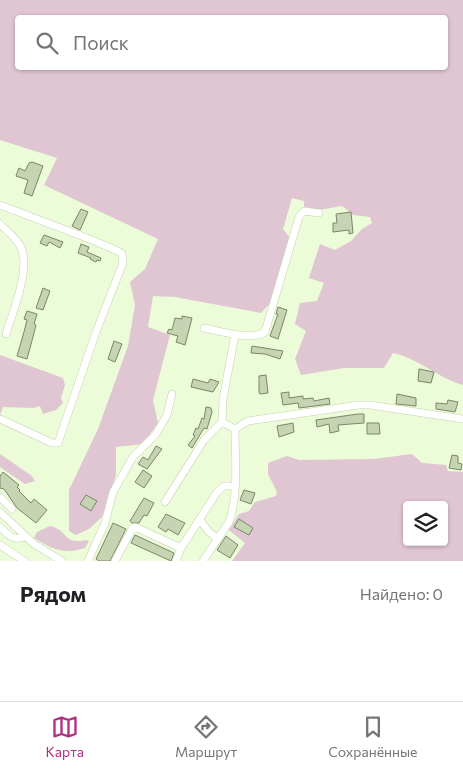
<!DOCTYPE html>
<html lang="ru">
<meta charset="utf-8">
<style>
body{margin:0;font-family:Commissioner,sans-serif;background:#f6f6f6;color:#202124}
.controls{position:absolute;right:15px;bottom:15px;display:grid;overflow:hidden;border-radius:5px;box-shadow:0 1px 4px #0004}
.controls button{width:45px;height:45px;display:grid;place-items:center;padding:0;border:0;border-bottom:1px solid #e0e0e0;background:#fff;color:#202124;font:25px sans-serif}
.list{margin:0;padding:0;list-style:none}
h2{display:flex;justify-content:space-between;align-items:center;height:65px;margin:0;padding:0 20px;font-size:21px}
h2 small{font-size:16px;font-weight:400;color:#757577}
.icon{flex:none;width:28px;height:28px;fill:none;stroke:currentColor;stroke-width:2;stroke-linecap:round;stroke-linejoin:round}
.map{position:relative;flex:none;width:463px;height:561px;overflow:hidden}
.search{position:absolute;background:#fff;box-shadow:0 1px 4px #0004;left:15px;right:15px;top:15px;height:55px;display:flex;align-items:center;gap:12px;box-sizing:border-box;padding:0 18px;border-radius:5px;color:#757577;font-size:19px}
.sheet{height:140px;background:#fff}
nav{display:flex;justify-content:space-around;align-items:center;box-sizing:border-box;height:70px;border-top:1px solid #e0e0e0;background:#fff;font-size:14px;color:#757577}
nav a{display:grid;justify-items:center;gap:2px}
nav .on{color:#ae3080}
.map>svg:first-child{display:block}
</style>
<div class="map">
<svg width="463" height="561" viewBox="0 0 463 561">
<rect width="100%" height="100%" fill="#ecfbd8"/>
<path fill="#e0c5d3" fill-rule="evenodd" d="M0 0H463V385C438 378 418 358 393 353L384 368H344L301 375 295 359 306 331 295 324 300 303 317 301 324 283 309 278 320 244 335 250 351 241 362 229 372 223 370 217 353 215 342 206 319 210 304 207V201L292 198 283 229 290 238 271 302 261 313 175 297 153 296 148 327 170 335 153 400 158 423 143 444 116 447V475L102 517 89 529 76 535 69 531V490L98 429 128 346 135 305 130 282 145 269 158 239 44 185 57 158 0 140ZM18 18H446V68H18Z
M0 355 63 378 65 385 61 398 63 403 56 410 43 414 40 406 33 408 3 407 0 415Z
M0 454 32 476 35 481 25 484 0 467Z
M412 454 422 463 446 465 448 471 463 472V561H232L245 543 229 530 239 514 249 511 255 502 276 496 277 492 268 474V463L287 456 299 460 374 459ZM407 505H444V542H407Z
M50 526C69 530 62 545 86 540L89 541 85 548C64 555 52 549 34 538L37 532Z"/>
<path fill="#c6d4b3" stroke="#798767" d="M32 162 43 166 32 196 24 193 28 180 16 176 19 168 25 171 29 163Z
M81 209 88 212 80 230 72 226Z
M351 212 353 233 349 234V230L333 232V223H337L336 214Z
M44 235 63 242 60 248 49 242 47 246 40 243Z
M81 244 89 247 87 252 101 258 100 261 97 260 96 262 90 259 91 258 78 253Z
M43 288 50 291 43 310 36 308Z
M278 307 287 310 278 339 270 336 278 314H276Z
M27 311 37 314 34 324 36 325 33 337 27 359 17 356 24 332 27 320 24 319Z
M182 316 192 318 185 345 176 342 178 336 167 333 169 329 172 330 175 318 182 319Z
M114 341 122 344 115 362 108 359Z
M252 346 283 351 280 359 265 354 251 353Z
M419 369 434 372 431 383 418 381Z
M266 375 268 393 260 394 259 392V376Z
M193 379 208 383 210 379 219 382 213 392 191 387Z
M289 392V398L303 396V399L313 398 314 401 329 398 330 404 299 408 298 403 283 405 281 393Z
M397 394 416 398V406L396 404Z
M448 400 458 402 455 412 436 409V403L447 404Z
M206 407 211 408 212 412 207 429 204 428 192 448 188 445 195 436 193 435 196 428 198 429 202 418 204 419Z
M358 414H364V423L338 425 339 431 330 433 329 424 317 427 316 420Z
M293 423 294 432 279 437 277 426Z
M367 423H379L380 434H367Z
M156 446 162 449 147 469 138 464 143 457 148 460Z
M452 455 458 456V463L462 464 461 470 449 468Z
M143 470 152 476 144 488 135 482Z
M3 472 19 485 17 487 20 490 19 491 31 503 34 499 47 510 36 523 17 508 4 489 0 488V476Z
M244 490 255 493 251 504 240 500Z
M86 495 97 501 91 511 80 504Z
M144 498 154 503 147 516 144 515 139 523H132L130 521Z
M166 514 185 523 178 535 168 529 166 532 158 527Z
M239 519 253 528 249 535 234 527Z
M113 523 126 529 110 561H99L96 559Z
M135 535 174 553 171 561 131 543Z
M226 536 238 545 230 558 217 550Z"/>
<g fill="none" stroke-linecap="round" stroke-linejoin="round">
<g stroke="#c4d3b1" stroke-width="8">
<path id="minor" d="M0 205 87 238 118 251 122 254 123 263 96 332 58 443H52L0 419
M0 224C6 230 14 236 19 244 33 265 13 311 6 334
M204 328C219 331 252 341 265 332L299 217 304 211 319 213
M222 422 235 429 248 421 359 405H370L463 419
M0 497 12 509
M165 502 204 440 222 422 223 399 235 335
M0 512 34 544 62 561
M200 520 209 532 218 539
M0 527C8 535 13 541 25 537
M0 545 24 561
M88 561 105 523 113 492 133 457 156 434 167 415 172 394
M115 561 132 529 135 527 181 548
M176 561 181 548 217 492 224 486H235
M203 561 229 522C239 494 235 459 235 429"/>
</g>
<use href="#minor" stroke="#fff" stroke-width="7"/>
</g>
</svg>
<div class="controls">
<button><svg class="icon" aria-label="layers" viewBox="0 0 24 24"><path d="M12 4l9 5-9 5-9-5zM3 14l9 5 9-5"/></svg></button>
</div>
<div class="search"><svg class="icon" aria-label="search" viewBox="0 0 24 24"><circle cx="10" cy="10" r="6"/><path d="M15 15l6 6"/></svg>Поиск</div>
</div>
<section class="sheet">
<h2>Рядом<small>Найдено: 0</small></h2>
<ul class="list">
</ul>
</section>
<nav>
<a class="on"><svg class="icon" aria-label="map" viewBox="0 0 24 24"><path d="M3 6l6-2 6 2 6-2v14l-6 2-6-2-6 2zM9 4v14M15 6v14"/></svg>Карта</a>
<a><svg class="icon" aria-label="directions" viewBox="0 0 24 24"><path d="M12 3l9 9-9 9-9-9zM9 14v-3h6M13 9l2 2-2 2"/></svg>Маршрут</a>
<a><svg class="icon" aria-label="saved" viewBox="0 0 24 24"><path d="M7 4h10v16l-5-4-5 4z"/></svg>Сохранённые</a>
</nav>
